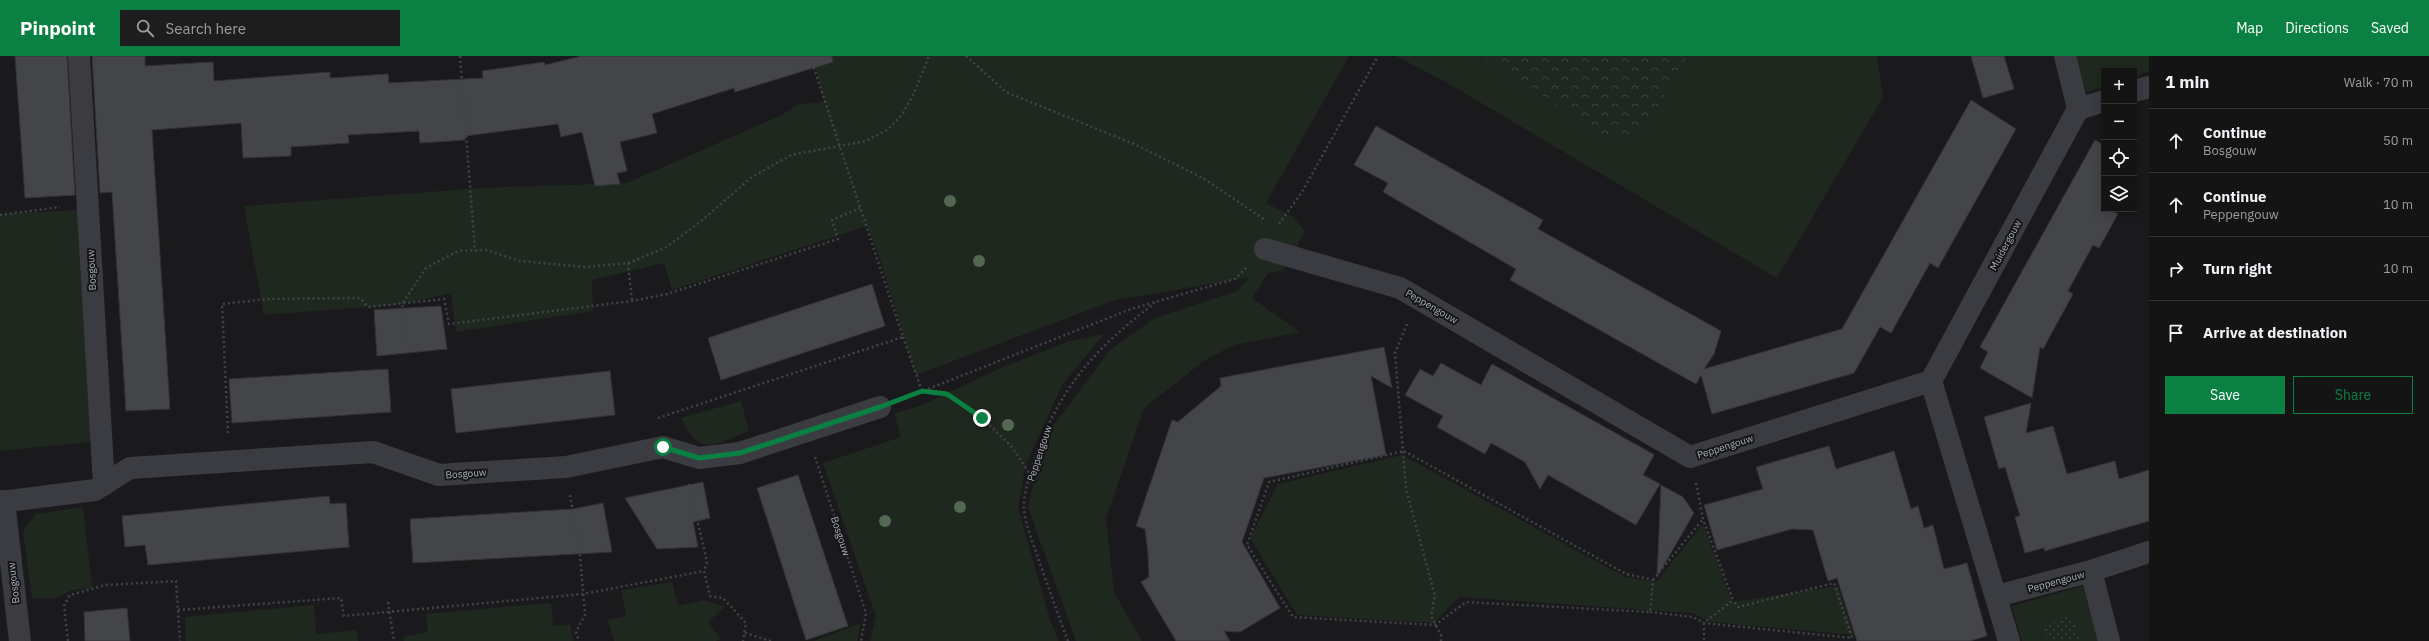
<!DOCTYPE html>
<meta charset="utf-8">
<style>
body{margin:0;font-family:"IBM Plex Sans",sans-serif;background:#1d1d1e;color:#f1f3f6}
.controls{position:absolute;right:12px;top:12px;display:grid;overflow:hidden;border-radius:0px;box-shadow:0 2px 10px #0003}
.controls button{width:36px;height:36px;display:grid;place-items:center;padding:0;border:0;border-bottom:1px solid #333334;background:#141415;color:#f1f3f6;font:20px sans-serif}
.stop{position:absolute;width:12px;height:12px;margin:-9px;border:3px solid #0b8043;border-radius:50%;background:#fff}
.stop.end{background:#0b8043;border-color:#fff;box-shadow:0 1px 4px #0008}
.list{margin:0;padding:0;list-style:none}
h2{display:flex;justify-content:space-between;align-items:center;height:52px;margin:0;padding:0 16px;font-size:17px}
h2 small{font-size:13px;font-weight:400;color:#9d9ea0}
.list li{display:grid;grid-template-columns:26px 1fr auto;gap:12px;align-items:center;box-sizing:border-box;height:64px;padding:0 16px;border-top:1px solid #333334}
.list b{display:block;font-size:15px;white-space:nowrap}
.list p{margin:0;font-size:13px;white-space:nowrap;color:#9d9ea0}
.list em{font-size:13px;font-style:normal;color:#9d9ea0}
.actions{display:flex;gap:8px;padding:12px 16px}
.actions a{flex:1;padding:9px 0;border:1px solid #0b8043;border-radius:0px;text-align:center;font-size:14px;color:#0b8043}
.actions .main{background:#0b8043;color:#fff}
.icon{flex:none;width:22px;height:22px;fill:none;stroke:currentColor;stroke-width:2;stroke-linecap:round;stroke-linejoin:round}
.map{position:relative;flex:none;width:2149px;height:585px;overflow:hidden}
header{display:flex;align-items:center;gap:24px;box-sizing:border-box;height:56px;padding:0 20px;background:#0b8043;color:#fff}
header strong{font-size:19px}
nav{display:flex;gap:22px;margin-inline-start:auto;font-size:14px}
.search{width:280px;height:36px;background:#1d1d1e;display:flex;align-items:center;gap:10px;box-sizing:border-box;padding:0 14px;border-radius:0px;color:#9d9ea0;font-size:15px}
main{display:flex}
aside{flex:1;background:#141415}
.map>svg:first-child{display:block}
</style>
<header>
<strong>Pinpoint</strong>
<div class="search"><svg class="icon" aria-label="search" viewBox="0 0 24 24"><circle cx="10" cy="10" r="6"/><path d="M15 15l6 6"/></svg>Search here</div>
<nav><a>Map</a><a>Directions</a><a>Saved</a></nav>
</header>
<main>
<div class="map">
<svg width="2149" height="585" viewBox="0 0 2149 585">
<defs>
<pattern id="forest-crowns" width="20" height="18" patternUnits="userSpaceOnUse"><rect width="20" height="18" fill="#1f281f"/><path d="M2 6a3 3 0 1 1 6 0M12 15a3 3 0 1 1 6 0" fill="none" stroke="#3d453e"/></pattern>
<pattern id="park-dots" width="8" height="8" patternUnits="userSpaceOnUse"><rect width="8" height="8" fill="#1f281f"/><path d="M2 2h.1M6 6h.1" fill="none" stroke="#3d453e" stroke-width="1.8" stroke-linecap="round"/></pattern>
</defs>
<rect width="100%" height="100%" fill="#1a1a1c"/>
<path fill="#1f281f" d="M820 0H1349L1266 147 1293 161 1305 175 1283 215 1268 217 1252 242 1300 276 1234 289 1205 304 1144 352 1106 462 1114 536 1142 585H1076L1028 451 1036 416 1049 375 1110 294 1155 262 1237 235 1250 221 1115 244 916 319 880 203 867 170 672 234 664 207 592 224 593 255 456 276 451 237 402 248 264 259 244 150 482 132 627 127 782 59 797 49 824 46 815 7Z
M1396 0H1481L1608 82 1677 15 1688 0H1877L1883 41 1777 222 1451 29Z
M2073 0H2149V15L2134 21V15H2104V31L2087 36 2080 25Z
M80 154 99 385 0 395V158Z
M1104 278 1062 329 1025 411 1018 452 1050 564 1059 585H870L876 560 823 407 901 381 894 357 920 350 1003 311 1070 285Z
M741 345 749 375C714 388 701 403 681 362Z
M1402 399 1625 521 1656 526 1703 468 1732 546 1838 530 1854 579 1711 566 1692 557 1459 541 1434 567 1297 559 1250 482 1278 428Z
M83 451 92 532 72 534 56 542H32L23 475 36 458Z
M672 526 678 550 704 544 725 551 708 566 720 582 716 585H614L608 564 626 560 621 534Z
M2083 530 2098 585H2022L2012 550Z
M551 547 553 570 570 568 573 585H404V581L428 576 426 558Z
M314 549 316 578 357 574 358 585H186L185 561Z
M861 567 857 585H814Z"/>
<path fill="url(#forest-crowns)" d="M1481 0H1688L1677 15 1647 72 1628 88 1608 82Z"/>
<path fill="url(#park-dots)" d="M2072 559 2080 585H2047L2043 570Z"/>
<path fill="#444549" stroke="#343438" d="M15 0H67L75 139 25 142Z
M92 0H145V10L213 6 214 25 330 16V22L388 18 389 27 483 22 482 15 544 6 545 9 582 0H832L833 6 735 36 734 32 652 58 657 77 620 86 627 115 617 117 620 128 595 130 582 76 561 81 558 68 465 80V84L420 87 419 75 348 79 349 87 291 91V100L243 102 241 67 152 74 170 353 126 355 112 136 100 137Z
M1971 0H2004L2014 33 1983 42Z
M1971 44 2016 73 1938 212 1930 207 1891 277 1880 271 1854 317 1712 358 1701 319 1696 328 1510 224 1516 213 1383 136 1388 127 1354 109 1376 70 1543 164 1538 173 1721 275 1714 298 1704 313 1842 273Z
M2095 84 2104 89V153H2113L2112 155 2118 158 2099 192 2093 189 2068 235 2073 238 2043 293 2040 291 2032 342 1980 312 1988 296 1980 291Z
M872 228 885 270 721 324 708 282Z
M441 250 447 293 377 300 374 254Z
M1384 291 1392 332 1371 320 1386 399 1264 422 1242 486 1280 552 1240 576 1224 575 1230 585H1176L1141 526 1149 521 1148 497 1145 473 1136 470 1172 364 1178 366 1221 330 1220 322Z
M1441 307 1481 329 1492 308 1653 398 1654 399 1643 419 1660 428 1636 469 1548 419 1540 433 1525 406 1491 387 1485 398 1437 371 1443 360 1405 339 1420 313 1433 320Z
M388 313 391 356 232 367 229 323Z
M610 315 615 359 456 377 451 333Z
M2031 347 2026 377 2053 370 2067 418 2115 405 2119 423 2149 414V465L2045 495 2044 492 2025 497 2015 461 2020 460 2005 411 1999 413 1984 361Z
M1829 390 1836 413 1894 395 1911 453 1918 450 1924 472 1933 469 1944 513 1967 507 1987 580 1970 585H1857L1837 522 1828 525 1813 474 1792 473 1717 494 1704 449 1763 433 1756 411Z
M798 419 848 570 806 584 757 432Z
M703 426 710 462 693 466 698 491 657 493 625 442Z
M1661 429 1683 441 1694 457 1657 521Z
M329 440 330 448 346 447 349 491 148 509 145 489 125 491 122 460Z
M603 447 612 496 413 507 410 463 573 453Z
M127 552 130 585H85L84 556Z"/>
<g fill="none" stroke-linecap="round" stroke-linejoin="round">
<path stroke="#404449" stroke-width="2.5" stroke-dasharray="2 3" stroke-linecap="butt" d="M460 0 475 195
M966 0 1006 36 1134 88 1203 122 1265 164
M0 159 60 151
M1279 168 1302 136 1378 0
M628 207 632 245
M1407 268 1395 297 1406 433 1435 540 1431 560 1441 579V585
M406 281 402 248 426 212 458 195 486 194 520 205 585 211 628 207 665 192 700 166 752 121 791 99 866 85 887 74 902 59 914 37 929 0
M903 281 922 335 947 338 982 362 1011 390 1030 418
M905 342 1131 253 1235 223 1246 212
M658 362 903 281 810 0
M228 377 222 248 267 243 360 242 368 251 444 243 449 268 632 245 667 238 838 183 832 164 860 152
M1404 395 1626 518 1653 524 1650 556 1466 546 1435 569 1293 561 1247 489 1269 426Z
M815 401 866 557 861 585
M1696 427 1703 463 1733 544 1704 567V585
M689 428 707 506 704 515
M570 439 580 499 585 559 576 576 579 585
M1653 524 1703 463
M388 546 394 585
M178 554 341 542 344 560 583 538 704 515 710 540 723 542 746 567 743 585
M1650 556 1693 561 1704 567 1852 582 1834 527 1738 551 1733 544
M745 577 771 585
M68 585 64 550 70 539 106 529 176 525 180 585
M1068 585C1058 559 1049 532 1039 505 1034 488 1025 470 1024 453 1023 438 1030 419 1034 405 1059 332 1094 293 1155 247"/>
<path stroke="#3a3c42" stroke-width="22" d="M79 0 104 429
M2134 35 2149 31
M2078 53 2104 45
M1265 193 1400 232 1690 401 1931 325 2009 585
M1931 325 2078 53 2065 0
M4 445 20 585
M0 446 95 434 130 412 373 396 439 419 566 411 663 391 699 402 740 397 880 351
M2091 515 2149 496
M1997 540 2091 515 2109 585"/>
</g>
<g fill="#546854">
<circle cx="950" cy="145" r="6"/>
<circle cx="979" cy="205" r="6"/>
<circle cx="1008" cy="369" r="6"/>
<circle cx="960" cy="451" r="6"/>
<circle cx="885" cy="465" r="6"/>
</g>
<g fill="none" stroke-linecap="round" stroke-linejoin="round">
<path stroke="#0b8043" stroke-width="5" d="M663 391 699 402 740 397 880 351 922 335 947 338 982 362"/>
</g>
<g text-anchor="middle" stroke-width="4" stroke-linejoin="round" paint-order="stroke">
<g font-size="10" fill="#acb3bc" stroke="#151517">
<text transform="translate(2005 189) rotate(-62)" y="4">Muidergouw</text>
<text transform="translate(91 214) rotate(-93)" y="4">Bosgouw</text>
<text transform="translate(1432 250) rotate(30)" y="4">Peppengouw</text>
<text transform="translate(1725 390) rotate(-18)" y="4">Peppengouw</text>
<text transform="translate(1039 397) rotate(-72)" y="4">Peppengouw</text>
<text transform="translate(466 417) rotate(-4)" y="4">Bosgouw</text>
<text transform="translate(841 480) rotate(72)" y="4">Bosgouw</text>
<text transform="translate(2056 525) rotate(-15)" y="4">Peppengouw</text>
<text transform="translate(13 527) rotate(-97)" y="4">Bosgouw</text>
</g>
</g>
</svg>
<div class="controls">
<button>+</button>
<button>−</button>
<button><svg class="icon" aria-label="locate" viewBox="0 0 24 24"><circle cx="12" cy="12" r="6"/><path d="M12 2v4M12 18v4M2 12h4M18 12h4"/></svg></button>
<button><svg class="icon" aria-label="layers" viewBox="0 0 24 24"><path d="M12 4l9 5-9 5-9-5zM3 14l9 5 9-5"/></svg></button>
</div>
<div class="stop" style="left:663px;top:391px"></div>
<div class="stop end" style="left:982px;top:362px"></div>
</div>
<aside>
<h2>1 min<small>Walk · 70 m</small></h2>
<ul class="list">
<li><svg class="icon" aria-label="ahead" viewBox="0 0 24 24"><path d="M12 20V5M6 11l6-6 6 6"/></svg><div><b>Continue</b><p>Bosgouw</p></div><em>50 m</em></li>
<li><svg class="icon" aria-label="ahead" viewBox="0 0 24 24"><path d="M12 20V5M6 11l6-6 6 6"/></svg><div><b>Continue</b><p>Peppengouw</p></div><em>10 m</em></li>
<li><svg class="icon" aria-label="right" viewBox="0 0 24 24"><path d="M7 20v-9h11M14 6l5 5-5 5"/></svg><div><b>Turn right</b></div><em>10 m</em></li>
<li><svg class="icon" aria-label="arrive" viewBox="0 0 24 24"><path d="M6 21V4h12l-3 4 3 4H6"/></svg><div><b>Arrive at destination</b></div></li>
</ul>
<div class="actions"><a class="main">Save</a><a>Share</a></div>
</aside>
</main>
